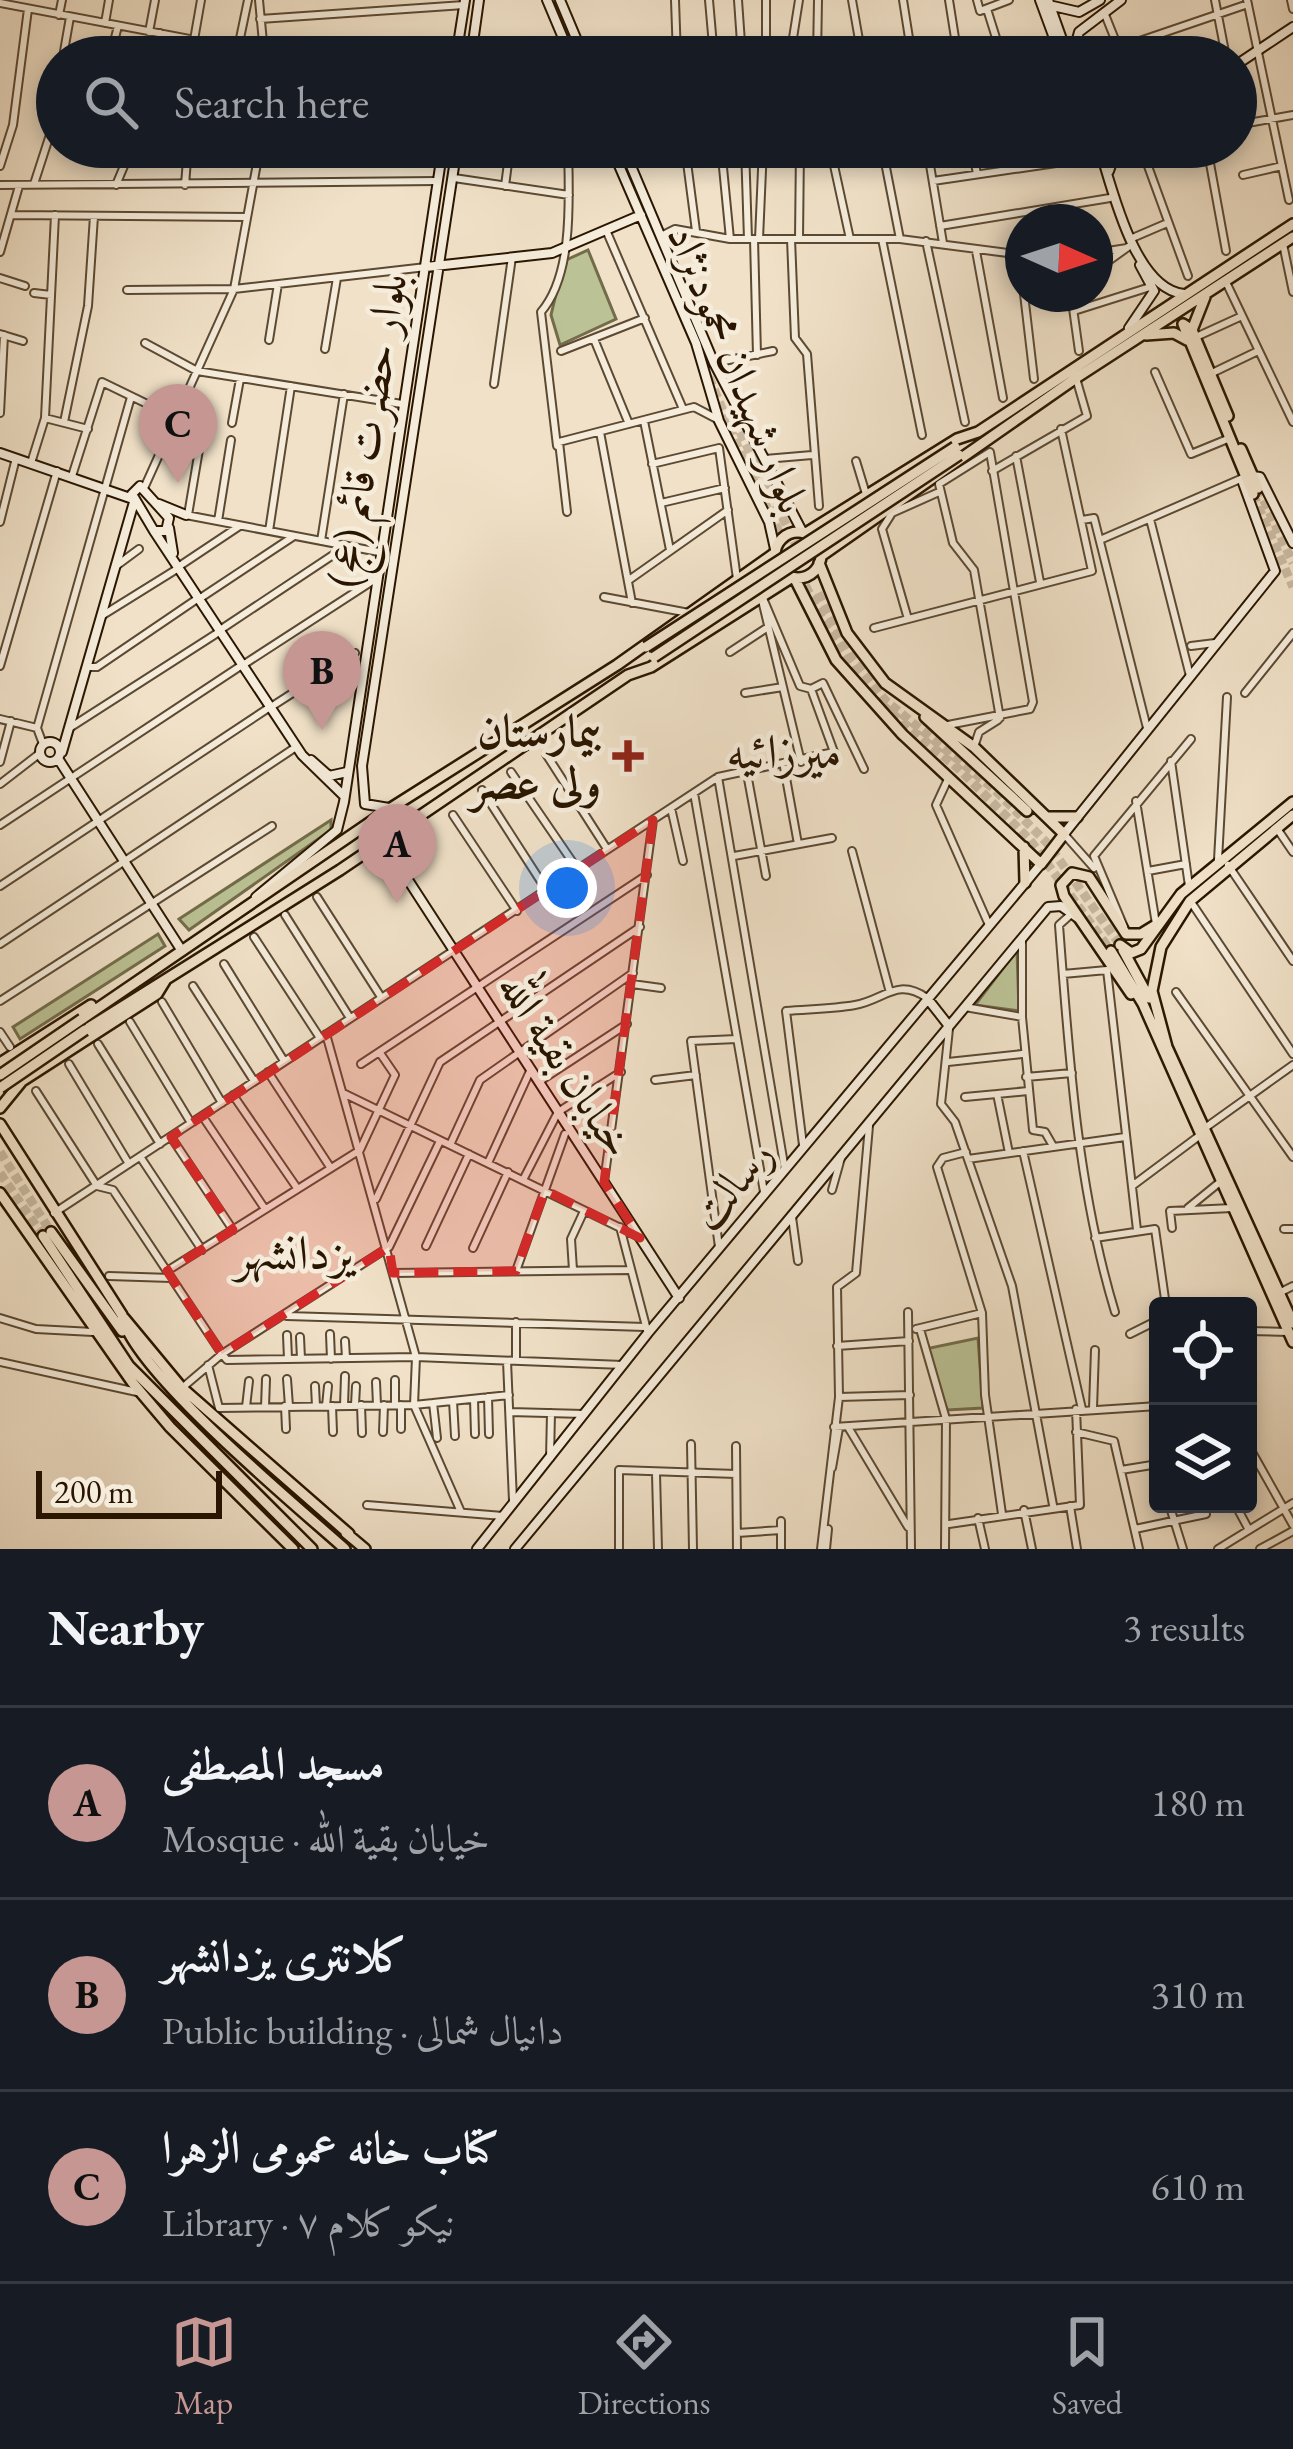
<!DOCTYPE html>
<meta charset="utf-8">
<style>
body{margin:0;font-family:"EB Garamond",Amiri,serif;background:#20242c;color:#f1f3f6}
.controls{position:absolute;right:36px;bottom:36px;display:grid;overflow:hidden;border-radius:12px;box-shadow:0 6px 18px #0003}
.controls button{width:108px;height:108px;display:grid;place-items:center;padding:0;border:0;border-bottom:3px solid #363941;background:#171b24;color:#f1f3f6;font:60px sans-serif}
.compass{position:absolute;left:1005px;top:204px;width:108px;height:108px;border-radius:50%;background:#171b24;box-shadow:0 6px 18px #0003;rotate:93deg}
.scale{position:absolute;left:36px;bottom:30px;width:186px;box-sizing:border-box;padding-left:12px;border:6px solid #2a1600;border-top:0;font-size:33px;line-height:42px;white-space:nowrap;color:#2a1600;-webkit-text-stroke:9px #f5ecdb;paint-order:stroke}
.you{position:absolute;left:567px;top:888px;width:42px;height:42px;margin:-30px;border:9px solid #fff;border-radius:50%;background:#1a73e8;box-shadow:0 0 0 18px #1a73e833}
.badge{display:grid;place-items:center;width:78px;height:78px;border-radius:50%;background:#c59692;color:#111;font-size:39px;font-weight:700}
.pin{position:absolute;translate:-50% -99px;filter:drop-shadow(0 3px 6px #0008)}
.pin::after{content:'';position:absolute;top:63px;width:42px;height:36px;background:inherit;clip-path:polygon(0 0,100% 0,50% 100%)}
.list{margin:0;padding:0;list-style:none}
h2{display:flex;justify-content:space-between;align-items:center;height:156px;margin:0;padding:0 48px;font-size:51px}
h2 small{font-size:39px;font-weight:400;color:#9ea1a6}
.list li{display:grid;grid-template-columns:78px 1fr auto;gap:36px;align-items:center;box-sizing:border-box;height:192px;padding:0 48px;border-top:3px solid #363941}
.list b{display:block;font-size:45px;white-space:nowrap}
.list p{margin:0;font-size:39px;white-space:nowrap;color:#9ea1a6}
.list em{font-size:39px;font-style:normal;color:#9ea1a6}
.icon{flex:none;width:66px;height:66px;fill:none;stroke:currentColor;stroke-width:2;stroke-linecap:round;stroke-linejoin:round}
.map{position:relative;flex:none;width:1293px;height:1549px;overflow:hidden}
.search{position:absolute;background:#171b24;box-shadow:0 6px 18px #0003;left:36px;right:36px;top:36px;height:132px;display:flex;align-items:center;gap:30px;box-sizing:border-box;padding:0 42px;border-radius:66px;color:#9ea1a6;font-size:45px}
.sheet{height:732px;background:#171b24}
nav{display:flex;justify-content:space-around;align-items:center;box-sizing:border-box;height:168px;border-top:3px solid #363941;background:#171b24;font-size:33px;color:#9ea1a6}
nav a{display:grid;justify-items:center;gap:6px}
nav .on{color:#c59692}
.map>svg:first-child{display:block}
</style>
<div class="map">
<svg width="1293" height="1549" viewBox="0 0 1293 1549">
<rect width="100%" height="100%" fill="#f0e1c8"/>
<filter id="stains"><feTurbulence type="fractalNoise" baseFrequency=".00167" numOctaves="4"/><feColorMatrix values="0 0 0 0 .2 0 0 0 0 .09 0 0 0 0 .02 0 0 0 .5 -.17"/></filter>
<radialGradient id="worn" r=".72"><stop offset=".6" stop-color="#630" stop-opacity="0"/><stop offset="1" stop-color="#630" stop-opacity=".3"/></radialGradient>
<path fill="#bbc295" stroke="#726c4a" stroke-width="3" d="M588 250 616 319 560 345 551 315 564 261Z
M331 820V830L189 930 179 919Z
M158 934 165 946 20 1039 13 1027Z
M1017 950 1019 1011 975 1005Z
M978 1338 983 1408 947 1410 925 1349Z"/>
<g fill="none" stroke-linecap="round" stroke-linejoin="round">
<path stroke="#c8b8a0" stroke-width="9" stroke-dasharray="9 4.5" stroke-linecap="butt" d="M709 377 743 459 834 643 857 678
M734 420 801 555
M1258 488 1293 563
M1253 494 1293 587
M818 593 853 660 886 701 995 790 1048 844 1120 945
M881 704 960 770 1030 840 1111 951
M0 1152 51 1232
M0 1173 43 1236"/>
<g stroke="#5c4932" stroke-width="10">
<path id="street" d="M259 0 264 53
M675 0 677 57
M709 0 714 57
M738 0 742 57
M852 0 862 57
M903 0 912 57
M949 0 958 57
M977 0 980 11 1009 0
M1215 0 1226 57
M1247 0 1289 200
M1291 0 1293 9
M0 3 264 53
M987 9 1002 57
M1104 12 1122 57
M59 15 62 0
M260 19 464 5
M105 23 109 0
M149 32 155 0
M194 40 201 0
M238 48 248 0
M1119 48 1248 4
M861 56 910 44
M63 57 70 17
M110 57 118 26
M155 57 160 33
M201 57 203 42
M766 57V0
M790 57 799 0
M817 57 818 0
M1242 124 1293 115
M685 147 696 231
M721 147 730 239
M745 147 748 239
M830 147 850 239
M882 147 900 239
M927 147 943 243
M972 147 977 174
M1141 147 1188 276
M1207 147 1226 251
M0 166 13 125 28 9
M1243 175 1282 166
M454 178 569 195
M933 181 1097 157
M34 184 57 113
M0 185 437 181
M116 185 132 147
M185 185 188 147
M505 186 508 163
M11 215 247 217
M940 226 1110 198
M606 230 683 409
M661 236 675 229 730 239H900L1023 255
M754 239 757 355
M759 239 763 147
M791 239 795 338 807 354 819 506
M799 239 800 147
M882 239 922 435
M1130 239 1165 224
M926 241 965 422
M1283 244 1293 292
M976 251 1003 398
M0 252 19 186
M1095 253 1127 248
M1019 256 1023 288
M1096 270 1128 247
M0 278 25 286
M1225 280 1293 422
M127 290 234 289 426 267
M34 293 51 295
M1024 294 1034 379
M1071 294 1079 351
M1074 311 1150 287
M0 334 23 341
M1196 337 1242 316
M594 339 629 424
M269 340 278 284
M145 343 197 371 402 404
M325 349 337 278
M561 351 645 318
M714 363 773 351
M1155 372 1191 454 1230 438
M1210 374 1258 351
M494 384 512 257
M0 413 4 335
M45 418 88 429
M644 421 670 550
M64 422 88 306 94 216
M232 423 240 379
M600 432 632 603
M557 446 541 312C574 274 569 196 568 147
M1016 456 1040 582
M765 459 812 455
M856 461 866 494
M31 463 45 418 55 215
M652 464 719 448 737 579
M992 471 1087 416 1076 378
M72 476 102 382 176 418
M145 486 234 289 260 147
M661 503 725 488
M567 512 559 442 694 407 717 419
M186 515 379 552
M188 515 202 432
M1150 519 1190 676
M1082 520 1094 518 1147 728
M218 521 231 440
M0 522 16 458
M269 531 291 386
M1100 540 1245 477
M321 541 344 394
M181 565 238 527
M116 566 139 549
M629 580 728 510
M761 596 801 762
M202 597 294 536
M604 597 689 613
M103 615 177 569
M908 619 882 529 892 513 939 492
M223 628 345 547
M874 628 1092 571 1061 429
M1191 646 1215 643
M730 652 765 629
M246 663 374 580
M0 666 57 471
M87 667H97L197 599
M811 689 823 683 864 769
M745 693 783 687
M1245 693 1293 633
M274 705 355 653
M0 719 37 728
M948 725 1030 709 1033 702 990 452 939 484 953 543 974 570 1000 718
M71 727 219 632
M37 728 131 397
M37 728 43 744
M974 747 979 732 998 720
M546 754 607 849
M1171 761 1189 886
M0 762 11 721
M784 767 798 844
M746 768 766 876
M511 772 578 870
M718 777 785 1170
M948 779 936 805 989 925
M0 784 39 754
M482 790 547 891
M694 793 764 1192
M1136 801 1156 924
M671 808 683 861
M453 815 517 911
M0 825 242 665
M1278 830 1293 852
M1064 834 1094 868
M852 851 889 989
M734 856 832 838
M1218 860 1227 697
M1228 865 1293 961
M1148 871 1186 864
M0 886 270 707
M317 897 381 997
M1191 902 1293 1054
M285 915 350 1018
M1069 916 1059 925C1069 1055 1077 1187 1115 1312
M1124 927 1094 856 1191 739
M254 937 320 1038
M0 944 296 747
M224 964 284 1061
M1063 974 1107 970 1137 1230
M632 984 661 988
M193 986 254 1081
M1176 992 1293 1157
M0 1001 272 826
M162 1002 222 1103
M965 1007 1022 1017V940
M1022 1017 1033 1130 1045 1132 1053 1146
M130 1022 191 1123
M949 1029 941 1104 955 1122 1012 1286 1053 1505
M0 1032 10 1047
M326 1034 416 1357 414 1405 461 1512
M98 1044 160 1144
M948 1062 1022 1054
M69 1064 129 1164
M361 1064 647 875
M268 1072 330 1167
M1026 1077 1072 1073
M655 1080 696 1075
M540 1081 627 1024
M36 1091 97 1186
M343 1093 637 1236
M997 1094 1009 1153
M233 1095 297 1188
M965 1097 1028 1091
M203 1117 265 1209
M1205 1128 1293 1065
M171 1137 233 1230
M450 1145 480 1080 633 973
M803 1145 786 1011C809 1009 832 1009 855 1005 884 1000 897 977 927 998
M1023 1151 1082 1409
M966 1152 943 1158 937 1167 982 1313 985 1395 1002 1514
M141 1158 202 1250
M968 1159 1125 1137
M488 1163 531 1069
M523 1180 558 1112 621 1072
M604 1182 653 820
M97 1186 113 1190 222 1354 389 1247 440 1141
M1132 1186 1199 1136
M832 1190 841 1158
M376 1199 440 1062 640 927
M1188 1208 1220 1182
M54 1213 718 777 834 752 811 689 800 686 762 596
M792 1217 798 1261
M620 1227 647 1330
M1172 1228 1170 1211 1232 1208
M1284 1229H1293
M1095 1238 1155 1229 1166 1306
M426 1246 469 1154
M719 1247 691 1041 737 1039
M473 1248 508 1172
M573 1270 571 1239 584 1211
M167 1271 360 1150 395 1075 380 1053
M516 1271 565 1134
M393 1273 628 1270
M109 1276 171 1278
M1279 1293 1293 1286
M908 1312 911 1549
M287 1316 645 1327
M0 1318 36 1329 93 1332
M916 1329 982 1313
M920 1329 946 1419 945 1549
M1248 1331 1288 1332
M330 1334 331 1359
M1130 1334 1158 1320
M287 1335 288 1359
M300 1337 301 1359
M345 1341 346 1358
M837 1346 909 1341
M507 1361 513 1501
M516 1361V1322
M0 1362 137 1392
M208 1365 219 1408 414 1405 509 1395
M287 1379 289 1406
M376 1382 377 1405
M315 1386 316 1406
M182 1388 222 1354 227 1360 416 1357 623 1365
M488 1397 489 1434
M839 1397 910 1395
M474 1399 475 1434
M453 1401 455 1436
M433 1403 437 1438
M355 1405 356 1386
M361 1405 362 1433
M395 1405V1380
M401 1405V1429
M285 1406 286 1429
M326 1406 328 1386
M332 1406 333 1432
M344 1406 345 1376
M246 1407 249 1381
M265 1407 266 1379
M1093 1408 1095 1350
M510 1412 584 1414
M834 1427 1158 1406
M848 1427 908 1527
M383 1432 384 1405
M1076 1432 1114 1441 1139 1549
M691 1444 693 1549
M1248 1445 1293 1525
M736 1446 737 1549
M550 1458 551 1413
M832 1468 839 1428
M1121 1470 1158 1464
M656 1474 658 1549
M1169 1504 1183 1549
M1235 1504 1249 1530
M367 1505 503 1516
M1070 1506 1077 1549
M1024 1510 1032 1549
M978 1518 985 1549
M949 1524 1080 1505 1076 1409
M1135 1529 1206 1514
M737 1533 781 1530
M619 1549V1470L736 1474
M781 1549V1521
M821 1549 839 1397 837 1287 856 1273 869 1126
M826 1549 828 1529
M1218 1549 1293 1503
M1260 1549 1293 1531"/>
</g>
<g stroke="#2a1600" stroke-width="12">
<path id="secondary" d="M547 0 571 57
M560 0 584 57
M1040 0 1061 57
M1048 0 1068 56
M1053 6 1079 12 1100 0
M456 57 465 0
M471 57 479 0
M1072 57 1079 32 1121 0
M1236 65 1293 27
M611 147 696 343 719 421 769 522 775 549
M623 147 714 363 803 533
M1099 147C1112 187 1134 289 1184 294
M1109 171 1117 147
M1140 265 1154 291
M426 267 552 253 641 215
M1129 328 1154 291
M0 453 133 499
M1252 476 1260 477 1293 543
M140 486 169 518 166 531H154L132 494Z
M159 504 186 515
M169 528 173 553
M154 531 302 755 343 795
M40 752a10 10 0 1 1 20 0a10 10 0 1 1-20 0Z
M62 752 134 502
M59 760 182 951
M311 760 329 776 347 772
M389 808 365 804 362 766 457 147
M396 832 398 864
M1064 834 1275 571 1243 483 1245 477
M367 851 399 866 679 1298
M256 897 337 830 344 802 443 147
M927 998 949 1026
M477 1549 648 1333 1041 864
M515 1549 1048 907 1061 906 1078 918"/>
</g>
<g stroke="#2a1600" stroke-width="14">
<path id="primary" d="M1192 330 1183 324 1253 494
M1192 330 1228 416
M1192 330 1205 297
M1146 335 1174 333 1187 340
M1241 449 1258 488
M775 555a23 23 0 1 1 46 0a23 23 0 1 1-46 0Z
M806 533 957 439 978 432 1293 224
M821 556 1076 378 1293 237
M819 563 847 633 885 683 974 747 1064 834 1041 864 901 733
M795 579 836 660 903 735
M925 717 1027 811
M1293 815 1190 901 1161 947 1152 991 1167 1047 1293 1323
M1048 817H1077
M1024 847 1025 883
M1120 945 1131 953 1141 949 1181 894 1293 802
M1123 950 1149 998
M1111 951 1143 1004 1293 1342
M1131 994 1064 896 1061 885 1072 873 1089 877 1126 934H1141L1154 926
M82 1019 391 808 617 665 775 553
M85 1030 340 870 628 675 651 667 791 578
M0 1063 91 1005
M0 1108 22 1081 157 994 165 981
M0 1124 122 1315C131 1369 297 1506 345 1549
M0 1193 132 1382 170 1427 293 1549
M51 1232 122 1331
M43 1236 129 1366 312 1549
M124 1318 182 1388 349 1534
M346 1533 365 1549"/>
</g>
<use href="#street" stroke="#f5ecdb" stroke-width="6"/>
<use href="#secondary" stroke="#f5ecdb" stroke-width="8"/>
<use href="#primary" stroke="#f0e1c8" stroke-width="9"/>
<g stroke="#2a1600" stroke-width="14" stroke-linecap="butt">
<path id="primary-bridge" d="M646 647 955 447
M654 657 959 455
M0 1075 82 1019
M0 1088 85 1030"/>
</g>
<use href="#primary-bridge" stroke="#f0e1c8" stroke-width="9"/>
</g>
<path fill="#d62828" fill-opacity="0.2" stroke="#d62828" stroke-width="9" stroke-dasharray="24 15" stroke-linejoin="round" d="M653 820 604 1182 640 1238 545 1190 516 1271 393 1273 389 1247 222 1354 167 1271 233 1230 171 1137Z"/>
<path fill="#8f2418" stroke="#f5ecdb" stroke-width="4.5" d="M622 738h12v12h12v12h-12v12h-12v-12h-12v-12h12z"/>
<g text-anchor="middle" stroke-width="9" stroke-linejoin="round" paint-order="stroke">
<g font-size="45" fill="#2a1600" stroke="#f5ecdb">
<text transform="translate(739 368) rotate(68)" y="16">بلوار شهیدان محمودنژاد</text>
<text transform="translate(366 430) rotate(-81)" y="16">بلوار حضرت قائم (عج)</text>
<text transform="translate(567 1064) rotate(57)" y="16">خیابان بقیة الله</text>
<text transform="translate(731 1184) rotate(-51)" y="16">رسالت</text>
</g>
<g font-size="45" font-weight="bold" fill="#2a1600" stroke="#f5ecdb" text-anchor="end">
<text x="601" y="746">بیمارستان<tspan x="601" dy="52">ولی عصر</tspan></text>
</g>
<g font-size="48" fill="#2a1600" stroke="#f5ecdb">
<text x="784" y="768">میرزائیه</text>
<text x="294" y="1269">یزدانشهر</text>
</g>
</g>
<rect width="100%" height="100%" filter="url(#stains)"/>
<rect width="100%" height="100%" fill="url(#worn)"/>
</svg>
<div class="controls">
<button><svg class="icon" aria-label="locate" viewBox="0 0 24 24"><circle cx="12" cy="12" r="6"/><path d="M12 2v4M12 18v4M2 12h4M18 12h4"/></svg></button>
<button><svg class="icon" aria-label="layers" viewBox="0 0 24 24"><path d="M12 4l9 5-9 5-9-5zM3 14l9 5 9-5"/></svg></button>
</div>
<svg class="compass" viewBox="-18 -18 36 36"><path d="M0-13l5 13h-10z" fill="#e53935"/><path d="M0 13l5-13h-10z" fill="#9ea1a6"/></svg>
<div class="scale">200 m</div>
<div class="you"></div>
<div class="pin badge" style="left:397px;top:903px">A</div>
<div class="pin badge" style="left:322px;top:730px">B</div>
<div class="pin badge" style="left:178px;top:483px">C</div>
<div class="search"><svg class="icon" aria-label="search" viewBox="0 0 24 24"><circle cx="10" cy="10" r="6"/><path d="M15 15l6 6"/></svg>Search here</div>
</div>
<section class="sheet">
<h2>Nearby<small>3 results</small></h2>
<ul class="list">
<li><span class="badge">A</span><div><b>مسجد المصطفی</b><p>Mosque · خیابان بقیة الله</p></div><em>180 m</em></li>
<li><span class="badge">B</span><div><b>کلانتری یزدانشهر</b><p>Public building · دانیال شمالی</p></div><em>310 m</em></li>
<li><span class="badge">C</span><div><b>کتاب خانه عمومی الزهرا</b><p>Library · نیکو کلام ٧</p></div><em>610 m</em></li>
</ul>
</section>
<nav>
<a class="on"><svg class="icon" aria-label="map" viewBox="0 0 24 24"><path d="M3 6l6-2 6 2 6-2v14l-6 2-6-2-6 2zM9 4v14M15 6v14"/></svg>Map</a>
<a><svg class="icon" aria-label="directions" viewBox="0 0 24 24"><path d="M12 3l9 9-9 9-9-9zM9 14v-3h6M13 9l2 2-2 2"/></svg>Directions</a>
<a><svg class="icon" aria-label="saved" viewBox="0 0 24 24"><path d="M7 4h10v16l-5-4-5 4z"/></svg>Saved</a>
</nav>
